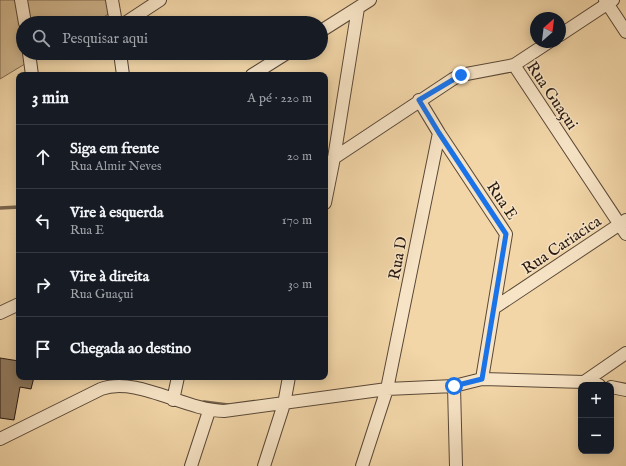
<!DOCTYPE html>
<html lang="pt">
<meta charset="utf-8">
<style>
body{margin:0;font-family:"IM FELL English",serif;background:#242831;color:#f1f3f6}
.controls{position:absolute;right:12px;bottom:12px;display:grid;overflow:hidden;border-radius:8px;box-shadow:0 2px 10px #0003}
.controls button{width:36px;height:36px;display:grid;place-items:center;padding:0;border:0;border-bottom:1px solid #363941;background:#171b24;color:#f1f3f6;font:20px sans-serif}
.compass{position:absolute;left:530px;top:12px;width:36px;height:36px;border-radius:50%;background:#171b24;box-shadow:0 2px 10px #0003;rotate:28deg}
.stop{position:absolute;width:12px;height:12px;margin:-9px;border:3px solid #1a73e8;border-radius:50%;background:#fff}
.stop.end{background:#1a73e8;border-color:#fff;box-shadow:0 1px 4px #0008}
.list{margin:0;padding:0;list-style:none}
h2{display:flex;justify-content:space-between;align-items:center;height:52px;margin:0;padding:0 16px;font-size:17px}
h2 small{font-size:13px;font-weight:400;color:#9ea1a6}
.list li{display:grid;grid-template-columns:26px 1fr auto;gap:12px;align-items:center;box-sizing:border-box;height:64px;padding:0 16px;border-top:1px solid #363941}
.list b{display:block;font-size:15px;white-space:nowrap}
.list p{margin:0;font-size:13px;white-space:nowrap;color:#9ea1a6}
.list em{font-size:13px;font-style:normal;color:#9ea1a6}
.icon{flex:none;width:22px;height:22px;fill:none;stroke:currentColor;stroke-width:2;stroke-linecap:round;stroke-linejoin:round}
.map{position:relative;flex:none;width:626px;height:466px;overflow:hidden}
.search{position:absolute;background:#171b24;box-shadow:0 2px 10px #0003;left:16px;top:16px;width:312px;height:44px;display:flex;align-items:center;gap:10px;box-sizing:border-box;padding:0 14px;border-radius:22px;color:#9ea1a6;font-size:15px}
.panel{position:absolute;background:#171b24;box-shadow:0 2px 10px #0003;left:16px;top:72px;width:312px;height:308px;border-radius:8px}
.map>svg:first-child{display:block}
</style>
<div class="map">
<svg width="626" height="466" viewBox="0 0 626 466">
<rect width="100%" height="100%" fill="#f2d6a8"/>
<filter id="stains"><feTurbulence type="fractalNoise" baseFrequency=".005" numOctaves="4"/><feColorMatrix values="0 0 0 0 .2 0 0 0 0 .09 0 0 0 0 .02 0 0 0 .5 -.17"/></filter>
<radialGradient id="worn" r=".72"><stop offset=".6" stop-color="#630" stop-opacity="0"/><stop offset="1" stop-color="#630" stop-opacity=".3"/></radialGradient>
<path fill="#d0b68e" stroke="#7c6850" d="M0 0H108L110 13 94 23H23V53H43L0 79Z"/>
<g fill="none" stroke-linecap="round" stroke-linejoin="round">
<path stroke="#78644d" stroke-width="3.5" d="M0 208 19 207
M204 402 228 405"/>
</g>
<path fill="#917b60" stroke="#281911" d="M0 358 19 361V377H34L31 389 20 387 14 420 0 418Z"/>
<g fill="none" stroke-linecap="round" stroke-linejoin="round">
<g stroke="#5a4837" stroke-width="14">
<path id="minor" d="M21 0 25 23
M112 0 116 23
M605 0 626 32
M125 23 160 0
M321 31 370 0
M560 35 613 0
M29 53 32 75
M120 53 123 75
M514 65 626 234
M252 75 287 53
M419 100 439 133 506 234 482 379
M334 158 453 79 461 75 514 65 549 42
M325 203 334 158 358 8
M494 308 626 220
M0 313 19 304
M584 382 626 353
M454 386 456 466
M611 387 626 390
M173 400 178 377
M0 439 101 389C137 376 184 410 224 411L387 389 454 386 482 379 584 382 599 385
M191 466 209 411
M264 466 284 404 289 377
M362 466 387 389 439 133"/>
</g>
<use href="#minor" stroke="#f7e4c6" stroke-width="12"/>
</g>
<g fill="none" stroke-linecap="round" stroke-linejoin="round">
<path stroke="#1a73e8" stroke-width="5" d="M454 386 482 379 506 234 439 133 419 100 461 75"/>
</g>
<g text-anchor="middle" stroke-width="3" stroke-linejoin="round" paint-order="stroke">
<g font-size="16" fill="#281911" stroke="#f7e4c6">
<text transform="translate(553 95) rotate(56)" y="6">Rua Guaçui</text>
<text transform="translate(503 200) rotate(56)" y="6">Rua E</text>
<text transform="translate(561 244) rotate(-34)" y="6">Rua Cariacica</text>
<text transform="translate(397 258) rotate(-79)" y="6">Rua D</text>
</g>
</g>
<rect width="100%" height="100%" filter="url(#stains)"/>
<rect width="100%" height="100%" fill="url(#worn)"/>
</svg>
<div class="controls">
<button>+</button>
<button>−</button>
</div>
<svg class="compass" viewBox="-18 -18 36 36"><path d="M0-13l5 13h-10z" fill="#e53935"/><path d="M0 13l5-13h-10z" fill="#9ea1a6"/></svg>
<div class="stop" style="left:454px;top:386px"></div>
<div class="stop end" style="left:461px;top:75px"></div>
<div class="search"><svg class="icon" aria-label="search" viewBox="0 0 24 24"><circle cx="10" cy="10" r="6"/><path d="M15 15l6 6"/></svg>Pesquisar aqui</div>
<section class="panel">
<h2>3 min<small>A pé · 220 m</small></h2>
<ul class="list">
<li><svg class="icon" aria-label="ahead" viewBox="0 0 24 24"><path d="M12 20V5M6 11l6-6 6 6"/></svg><div><b>Siga em frente</b><p>Rua Almir Neves</p></div><em>20 m</em></li>
<li><svg class="icon" aria-label="left" viewBox="0 0 24 24"><path d="M17 20v-9H6M10 6l-5 5 5 5"/></svg><div><b>Vire à esquerda</b><p>Rua E</p></div><em>170 m</em></li>
<li><svg class="icon" aria-label="right" viewBox="0 0 24 24"><path d="M7 20v-9h11M14 6l5 5-5 5"/></svg><div><b>Vire à direita</b><p>Rua Guaçui</p></div><em>30 m</em></li>
<li><svg class="icon" aria-label="arrive" viewBox="0 0 24 24"><path d="M6 21V4h12l-3 4 3 4H6"/></svg><div><b>Chegada ao destino</b></div></li>
</ul>
</section>
</div>
